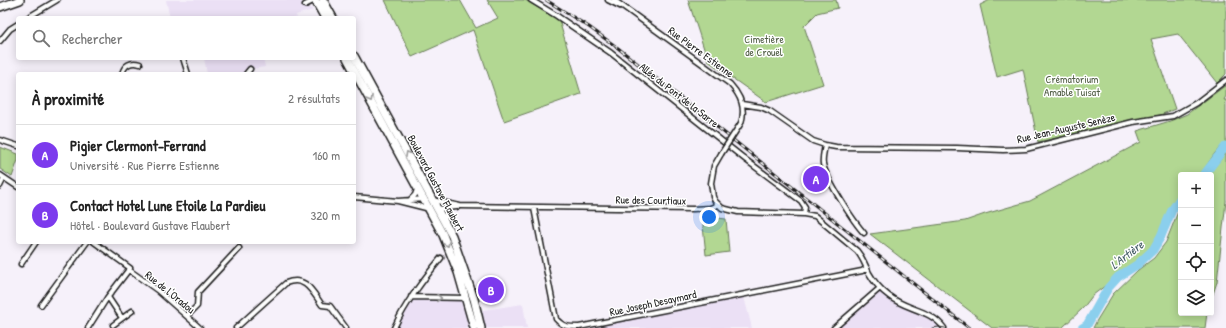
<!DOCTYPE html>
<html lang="fr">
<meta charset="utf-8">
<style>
body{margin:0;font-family:"Patrick Hand",sans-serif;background:#f2f2f2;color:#222}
.controls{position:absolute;right:12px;bottom:12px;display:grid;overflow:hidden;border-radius:4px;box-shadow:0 2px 10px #0003}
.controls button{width:36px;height:36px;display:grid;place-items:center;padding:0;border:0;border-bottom:1px solid #e0e0e0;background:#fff;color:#222;font:20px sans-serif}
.you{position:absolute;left:709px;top:217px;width:14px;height:14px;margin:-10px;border:3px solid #fff;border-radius:50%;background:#1a73e8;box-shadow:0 0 0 6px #1a73e833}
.badge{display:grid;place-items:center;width:26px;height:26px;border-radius:50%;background:#7c3aed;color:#fff;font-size:13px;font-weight:700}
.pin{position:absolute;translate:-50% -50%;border:2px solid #fff;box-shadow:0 1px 4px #0006}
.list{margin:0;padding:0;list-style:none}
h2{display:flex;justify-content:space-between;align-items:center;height:52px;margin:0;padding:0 16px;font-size:17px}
h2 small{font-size:13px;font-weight:400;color:#767676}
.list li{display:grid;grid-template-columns:26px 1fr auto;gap:12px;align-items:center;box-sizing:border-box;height:60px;padding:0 16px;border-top:1px solid #e0e0e0}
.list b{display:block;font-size:15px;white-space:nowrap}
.list p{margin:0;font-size:13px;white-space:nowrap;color:#767676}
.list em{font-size:13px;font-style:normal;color:#767676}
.icon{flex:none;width:22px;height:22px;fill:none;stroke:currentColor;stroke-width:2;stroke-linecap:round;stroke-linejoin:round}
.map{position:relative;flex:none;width:1226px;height:328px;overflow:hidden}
.search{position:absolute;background:#fff;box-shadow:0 2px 10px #0003;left:16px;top:16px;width:340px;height:44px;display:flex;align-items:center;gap:10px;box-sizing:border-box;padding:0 14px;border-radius:4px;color:#767676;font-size:15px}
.panel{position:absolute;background:#fff;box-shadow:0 2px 10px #0003;left:16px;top:72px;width:340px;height:172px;border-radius:4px}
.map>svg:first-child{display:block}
</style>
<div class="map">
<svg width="1226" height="328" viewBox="0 0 1226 328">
<rect width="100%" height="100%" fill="#f6f1fa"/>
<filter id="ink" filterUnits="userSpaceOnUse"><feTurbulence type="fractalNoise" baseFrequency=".025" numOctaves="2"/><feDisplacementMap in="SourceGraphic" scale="8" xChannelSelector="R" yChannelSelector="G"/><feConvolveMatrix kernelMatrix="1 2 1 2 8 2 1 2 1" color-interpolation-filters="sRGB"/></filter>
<g filter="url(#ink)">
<path fill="#ebe0f5" d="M166 0H302V3L313 10 296 15 297 18H170Z
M204 58H263L265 67 245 70 243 74H207Z
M880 288 890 297 929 315 947 328H834Z
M743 293 752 328H578Z
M411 297 467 298 470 312 523 304 527 328H394Z"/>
<path fill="#b2d792" stroke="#677a57" d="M385 0H460L476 28 498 18 487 0H525L559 20 581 94 504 121 473 30 412 57Z
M688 0H836L838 8 817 13 804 26 823 84 766 102 708 61Z
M990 0H1226V74L1217 83 1178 34 1151 39 1175 109 1160 115 1038 142 1023 69 997 77 980 5Z
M1226 85V96L1224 100H1226V141L1215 153 1200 175H1181V194L1171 205 1166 221 1152 250 1138 263 1122 273 1093 295 1083 308 1062 328H992L870 234 965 221 985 214 1030 201 1141 142 1137 131 1170 121 1187 114Z
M0 147 18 154V160L12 177 0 169Z
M1226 153V201L1217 282 1211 300V175H1208Z
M1181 204V313H1207L1205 328H1093L1097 320 1113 294 1138 270 1154 258 1166 242Z
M702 216 726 219 729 252 706 255Z"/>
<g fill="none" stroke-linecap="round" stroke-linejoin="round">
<path stroke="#8bcfed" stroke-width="9" d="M1204 175 1226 146
M1082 328 1087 325 1108 288 1118 277 1138 264 1153 250 1161 236 1172 210 1181 197"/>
<g stroke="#1c1c1c" stroke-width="7">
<path id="minor" d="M531 0 557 16 611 53 746 160 801 201 805 207 804 214
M608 0 620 6
M614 0 730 84C741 96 746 108 741 123
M305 5 315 0
M27 18 57 0
M0 41 10 29 18 24
M183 58 188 74
M122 74C124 65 131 61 140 64
M246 74 250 69
M742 104 761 107 770 111 813 141 825 145 836 147 957 148 1003 150 1026 149 1133 122 1173 116 1196 103 1226 80
M0 140 18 146
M825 145C824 151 822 158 823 164 826 179 853 221 864 233
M721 154 714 166 711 183 713 197 715 201 722 208 738 212 804 214 815 216 857 251C863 258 865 265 869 273 874 282 881 290 889 296 906 310 930 309 944 328
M0 175 18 187
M0 186 4 178
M354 197 398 201 430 209
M410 200 415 195 418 187
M432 200 460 206 693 209 710 208 718 205
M398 201 425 199
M534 208 556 319C563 327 569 327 579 327L862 271 867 268
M436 209 457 207
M444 220 449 208
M21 264 36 242
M129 270 157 290 200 328
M108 297 122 318
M411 297 467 298
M41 305 87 242
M187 316 197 306 198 292 239 248
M113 325 132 311
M88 328 107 298 130 268 94 242
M236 328 286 283C305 275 312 291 322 305L330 306 346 328
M394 328C406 302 423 280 441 258
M834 328 880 288"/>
</g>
<g stroke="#1c1c1c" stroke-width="10">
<path id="primary" d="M315 0 325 18
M323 0 333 18
M354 56 452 236 474 299 481 328
M347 58 443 235 458 272 474 328"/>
</g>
<g stroke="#1c1c1c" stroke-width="10">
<path id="trunk" d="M0 7 20 0"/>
</g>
<use href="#minor" stroke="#fff" stroke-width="4"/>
<use href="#primary" stroke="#fff" stroke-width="7"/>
<use href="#trunk" stroke="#fff" stroke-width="7"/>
<path stroke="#1c1c1c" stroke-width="1" d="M932 328 939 327 945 328"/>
<g stroke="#1c1c1c" stroke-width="3">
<path id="rail" d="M546 0 589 27 618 48 969 328"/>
</g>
<use href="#rail" stroke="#fff" stroke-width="1.5" stroke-dasharray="4.5" stroke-linecap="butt"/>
<g stroke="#1c1c1c" stroke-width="7" stroke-linecap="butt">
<path id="minor-bridge" d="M721 154 741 123"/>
</g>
<use href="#minor-bridge" stroke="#fff" stroke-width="4"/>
</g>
<defs><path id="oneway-chevron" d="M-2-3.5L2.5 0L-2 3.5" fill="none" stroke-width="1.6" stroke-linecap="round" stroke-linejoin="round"/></defs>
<g stroke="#999">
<use href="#oneway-chevron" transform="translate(370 99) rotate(61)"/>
<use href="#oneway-chevron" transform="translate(408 154) rotate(-119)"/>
<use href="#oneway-chevron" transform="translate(447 244) rotate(66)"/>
<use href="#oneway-chevron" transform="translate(439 298) rotate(1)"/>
</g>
</g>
<g text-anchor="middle" stroke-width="3" stroke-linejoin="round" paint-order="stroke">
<g font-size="11" fill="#505d45" stroke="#fff">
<text x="764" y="43">Cimetière<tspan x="764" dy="13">de Crouël</tspan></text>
<text x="1072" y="83">Crématorium<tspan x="1072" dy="13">Amable Tuisat</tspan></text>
</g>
<g font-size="11" fill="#1c1c1c" stroke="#fff">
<text transform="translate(701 52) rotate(36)" y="4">Rue Pierre Estienne</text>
<text transform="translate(679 95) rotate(38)" y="4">Allée du Pont de la Sarre</text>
<text transform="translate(1066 128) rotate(-13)" y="4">Rue Jean-Auguste Senèze</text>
<text transform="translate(436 183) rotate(62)" y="4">Boulevard Gustave Flaubert</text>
<text transform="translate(651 200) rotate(1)" y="4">Rue des Courtiaux</text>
<text transform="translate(170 292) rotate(39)" y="4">Rue de l'Oradou</text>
<text transform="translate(653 303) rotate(-12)" y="4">Rue Joseph Desaymard</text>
</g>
<g font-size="12" font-style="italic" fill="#435b65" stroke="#fff">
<text transform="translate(1127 255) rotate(-38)" y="4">L'Artière</text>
</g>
</g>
</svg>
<div class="controls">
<button>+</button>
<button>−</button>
<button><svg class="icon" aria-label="locate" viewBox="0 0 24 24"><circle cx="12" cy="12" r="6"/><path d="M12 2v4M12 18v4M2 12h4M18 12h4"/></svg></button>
<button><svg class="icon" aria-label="layers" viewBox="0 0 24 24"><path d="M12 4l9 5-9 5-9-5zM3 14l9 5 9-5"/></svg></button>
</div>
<div class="you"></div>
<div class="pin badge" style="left:816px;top:179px">A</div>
<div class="pin badge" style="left:491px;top:290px">B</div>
<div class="search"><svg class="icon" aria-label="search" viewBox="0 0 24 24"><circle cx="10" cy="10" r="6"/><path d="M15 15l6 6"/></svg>Rechercher</div>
<section class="panel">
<h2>À proximité<small>2 résultats</small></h2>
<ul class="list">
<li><span class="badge">A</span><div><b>Pigier Clermont-Ferrand</b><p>Université · Rue Pierre Estienne</p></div><em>160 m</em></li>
<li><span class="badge">B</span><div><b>Contact Hotel Lune Etoile La Pardieu</b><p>Hôtel · Boulevard Gustave Flaubert</p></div><em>320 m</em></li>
</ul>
</section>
</div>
